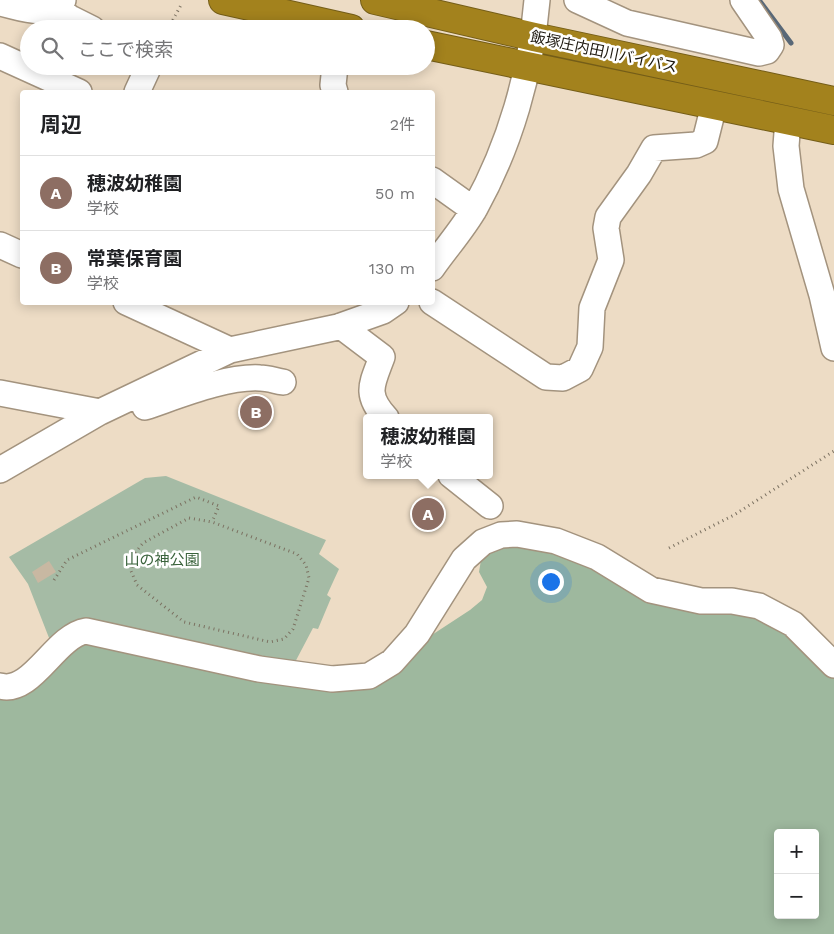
<!DOCTYPE html>
<html lang="ja">
<meta charset="utf-8">
<style>
body{margin:0;font-family:"Work Sans","Noto Sans JP",sans-serif;background:#f2f2f2;color:#202124}
.controls{position:absolute;right:15px;bottom:15px;display:grid;overflow:hidden;border-radius:5px;box-shadow:0 2px 12px #0003}
.controls button{width:45px;height:45px;display:grid;place-items:center;padding:0;border:0;border-bottom:1px solid #e0e0e0;background:#fff;color:#202124;font:25px sans-serif}
.you{position:absolute;left:550px;top:581px;width:18px;height:18px;margin:-12px;border:4px solid #fff;border-radius:50%;background:#1a73e8;box-shadow:0 0 0 8px #1a73e833}
.badge{display:grid;place-items:center;width:32px;height:32px;border-radius:50%;background:#2563eb;color:#fff;font-size:16px;font-weight:700}
.pin{position:absolute;translate:-50% -50%;border:2px solid #fff;box-shadow:0 1px 5px #0006}
.popup{position:absolute;left:363px;top:414px;width:130px;height:65px;box-sizing:border-box;display:grid;place-content:center;border-radius:5px;background:#fff;filter:drop-shadow(0 1px 4px #0005);font-size:16px;white-space:nowrap;color:#757577}
.popup b{font-size:19px;color:#202124}
.popup::after{content:'';position:absolute;left:50%;top:100%;margin-left:-10px;border:10px solid transparent;border-top-color:#fff}
.list{margin:0;padding:0;list-style:none}
h2{display:flex;justify-content:space-between;align-items:center;height:65px;margin:0;padding:0 20px;font-size:21px}
h2 small{font-size:16px;font-weight:400;color:#757577}
.list li{display:grid;grid-template-columns:32px 1fr auto;gap:15px;align-items:center;box-sizing:border-box;height:75px;padding:0 20px;border-top:1px solid #e0e0e0}
.list b{display:block;font-size:19px;white-space:nowrap}
.list p{margin:0;font-size:16px;white-space:nowrap;color:#757577}
.list em{font-size:16px;font-style:normal;color:#757577}
.icon{flex:none;width:28px;height:28px;fill:none;stroke:currentColor;stroke-width:2;stroke-linecap:round;stroke-linejoin:round}
.map{position:relative;flex:none;width:834px;height:934px;overflow:hidden}
.search{position:absolute;background:#fff;box-shadow:0 2px 12px #0003;left:20px;top:20px;width:415px;height:55px;display:flex;align-items:center;gap:12px;box-sizing:border-box;padding:0 18px;border-radius:28px;color:#757577;font-size:19px}
.panel{position:absolute;background:#fff;box-shadow:0 2px 12px #0003;left:20px;top:90px;width:415px;height:215px;border-radius:5px}
.map>svg:first-child{display:block}
</style>
<div class="map">
<svg width="834" height="934" viewBox="0 0 834 934">
<rect width="100%" height="100%" fill="#eddcc5"/>
<path fill="#a5bba5" d="M166 476 326 540 319 554 339 569 327 595 331 598 318 629 313 628 292 668 51 643 28 584 9 557 145 478Z"/>
<path fill="#9eb89e" fill-rule="evenodd" d="M499 547H515L555 554 730 613 757 618 792 636 834 678V934H0V699L21 695 69 649 84 643 330 691 415 646 470 610 482 600 487 587 479 572 482 554ZM778 833H815V915H778Z"/>
<g fill="none" stroke-linecap="round" stroke-linejoin="round">
<path stroke="#596877" stroke-width="5" d="M759 0 791 43"/>
</g>
<path fill="#c8b8a2" d="M49 561 56 572 38 583 32 572Z"/>
<g fill="none" stroke-linecap="round" stroke-linejoin="round">
<g stroke="#a3937e" stroke-width="28">
<path id="minor" d="M577 0 627 23 759 53 767 51 771 45 769 38 743 0
M0 3C23 8 45 19 63 0
M56 7 70 18 92 29
M0 56 79 92
M137 92 149 66
M335 92 333 85 335 66
M788 120 786 146 791 189 822 295 834 348
M432 180 474 210
M0 245 22 255
M432 268C446 248 463 229 475 208 510 145 531 72 537 0
M126 302 230 350
M432 302 546 377 563 378 580 369 590 347 592 308 611 260 606 228 608 217 639 174 654 148 696 145 705 141 714 105
M341 326 382 357C372 384 364 394 386 418
M0 393 100 412
M145 407C178 396 226 376 260 378 268 378 276 381 283 382
M0 470 100 412 230 350 338 327 383 311 396 302
M451 475 490 506
M0 686C32 695 55 636 86 631L259 669 332 679 369 676 392 662 417 634 464 559 483 542 501 535 517 534 556 541 597 557 651 590 701 601H732L759 606 793 624 834 665"/>
</g>
<g stroke="#745d18" stroke-width="30">
<path id="highway" d="M223 0 351 29
M375 0 534 37 834 101
M426 45 834 130"/>
</g>
<path stroke="#7b7161" stroke-width="3" stroke-dasharray="1 4" stroke-linecap="butt" d="M168 29 181 5
M189 518 212 522 297 554 306 565 309 578 293 629 284 639 270 642 184 622 137 585 131 571 135 553 143 543Z
M669 548 734 515 834 451
M54 580 67 560 196 497 219 506 212 522"/>
<use href="#minor" stroke="#fff" stroke-width="25"/>
<use href="#highway" stroke="#a3821d" stroke-width="28"/>
</g>
<g text-anchor="middle" stroke-width="5" stroke-linejoin="round" paint-order="stroke">
<g font-size="15" fill="#1d180f" stroke="#fff">
<text transform="translate(604 52) rotate(12)" y="5">飯塚庄内田川バイパス</text>
</g>
<g font-size="15" fill="#3a633c" stroke="#fff">
<text x="162" y="565">山の神公園</text>
</g>
</g>
</svg>
<div class="controls">
<button>+</button>
<button>−</button>
</div>
<div class="you"></div>
<div class="pin badge" style="left:428px;top:514px;background:#8d6e63">A</div>
<div class="popup"><b>穂波幼稚園</b>学校</div>
<div class="pin badge" style="left:256px;top:412px;background:#8d6e63">B</div>
<div class="search"><svg class="icon" aria-label="search" viewBox="0 0 24 24"><circle cx="10" cy="10" r="6"/><path d="M15 15l6 6"/></svg>ここで検索</div>
<section class="panel">
<h2>周辺<small>2件</small></h2>
<ul class="list">
<li><span class="badge" style="background:#8d6e63">A</span><div><b>穂波幼稚園</b><p>学校</p></div><em>50 m</em></li>
<li><span class="badge" style="background:#8d6e63">B</span><div><b>常葉保育園</b><p>学校</p></div><em>130 m</em></li>
</ul>
</section>
</div>
